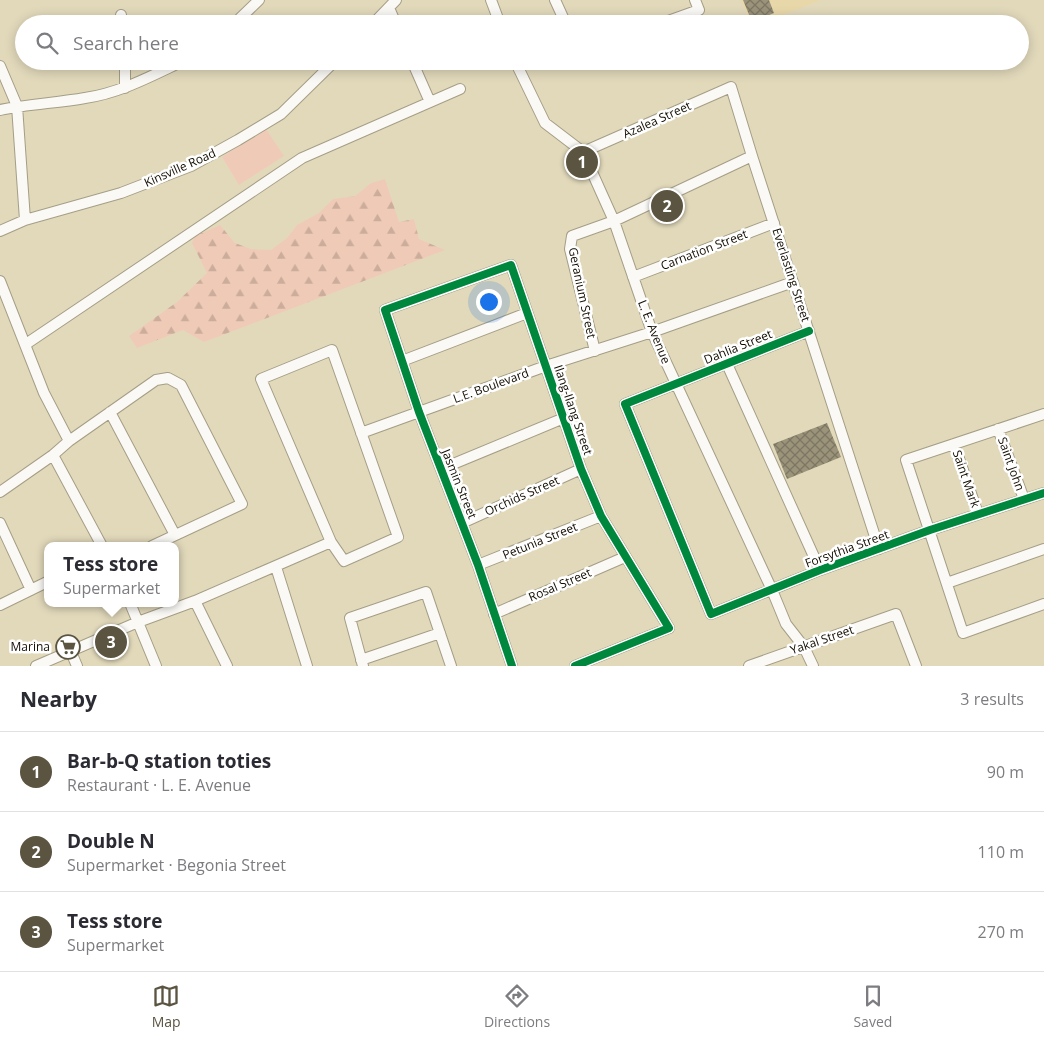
<!DOCTYPE html>
<meta charset="utf-8">
<style>
body{margin:0;font-family:"Open Sans",sans-serif;background:#f2f2f3;color:#2b2b33}
.you{position:absolute;left:488px;top:301px;width:18px;height:18px;margin:-12px;border:4px solid #fff;border-radius:50%;background:#1a73e8;box-shadow:0 0 0 8px #1a73e833}
.badge{display:grid;place-items:center;width:32px;height:32px;border-radius:50%;background:#5b5441;color:#fff;font-size:16px;font-weight:700}
.pin{position:absolute;translate:-50% -50%;border:2px solid #fff;box-shadow:0 1px 5px #0006}
.popup{position:absolute;left:44px;top:542px;width:135px;height:65px;box-sizing:border-box;display:grid;place-content:center;border-radius:10px;background:#fff;filter:drop-shadow(0 1px 4px #0005);font-size:16px;white-space:nowrap;color:#7c7c81}
.popup b{font-size:19px;color:#2b2b33}
.popup::after{content:'';position:absolute;left:50%;top:100%;margin-left:-10px;border:10px solid transparent;border-top-color:#fff}
.list{margin:0;padding:0;list-style:none}
h2{display:flex;justify-content:space-between;align-items:center;height:65px;margin:0;padding:0 20px;font-size:21px}
h2 small{font-size:16px;font-weight:400;color:#7c7c81}
.list li{display:grid;grid-template-columns:32px 1fr auto;gap:15px;align-items:center;box-sizing:border-box;height:80px;padding:0 20px;border-top:1px solid #e1e1e2}
.list b{display:block;font-size:19px;white-space:nowrap}
.list p{margin:0;font-size:16px;white-space:nowrap;color:#7c7c81}
.list em{font-size:16px;font-style:normal;color:#7c7c81}
.icon{flex:none;width:28px;height:28px;fill:none;stroke:currentColor;stroke-width:2;stroke-linecap:round;stroke-linejoin:round}
.map{position:relative;flex:none;width:1044px;height:666px;overflow:hidden}
.search{position:absolute;background:#fff;box-shadow:0 2px 12px #0003;left:15px;right:15px;top:15px;height:55px;display:flex;align-items:center;gap:12px;box-sizing:border-box;padding:0 18px;border-radius:28px;color:#7c7c81;font-size:19px}
.sheet{height:305px;background:#fff}
nav{display:flex;justify-content:space-around;align-items:center;box-sizing:border-box;height:70px;border-top:1px solid #e1e1e2;background:#fff;font-size:14px;color:#7c7c81}
nav a{display:grid;justify-items:center;gap:2px}
nav .on{color:#5b5441}
.map>svg:first-child{display:block}
</style>
<div class="map">
<svg width="1044" height="666" viewBox="0 0 1044 666">
<defs>
<pattern id="forest-firs" width="22" height="20" patternUnits="userSpaceOnUse" patternTransform="scale(1.25)"><rect width="22" height="20" fill="#efcbb7"/><path d="M5 1l3.5 6h-7zM16 11l3.5 6h-7z" fill="#ccad9c"/></pattern>
<pattern id="building-cross-hatch" width="8" height="8" patternUnits="userSpaceOnUse" patternTransform="scale(1.25)"><rect width="8" height="8" fill="#9b937a"/><path d="M0 0l8 8M0 8l8-8" fill="none" stroke="#7d7662"/></pattern>
</defs>
<rect width="100%" height="100%" fill="#e2d9bb"/>
<path fill="#e8d8a9" d="M741 0H821L761 24H751Z"/>
<path fill="url(#forest-firs)" d="M385 179 399 222 414 219 419 239 445 250 204 342 183 330 137 348 129 336 177 302 207 273 192 243 195 236 220 225 235 243 251 249 271 250 287 238 297 225 319 213 333 199 355 196 371 183Z"/>
<path fill="#efcbb7" d="M266 129 284 156 239 185 222 157Z"/>
<path fill="url(#building-cross-hatch)" d="M743 0H769L774 13 752 22Z
M827 423 841 457 787 479 773 444Z"/>
<g fill="none" stroke-linecap="round" stroke-linejoin="round">
<g stroke="#a49e86" stroke-width="12">
<path id="minor" d="M491 0 500 24
M555 0 566 24
M389 8 396 24
M121 15 122 24
M234 24 259 0
M373 24 396 0
M660 24 699 10 695 0
M125 61V88
M412 61 430 102
M515 61 545 123 583 152 614 221 652 332 772 590 786 624 804 647 813 666
M0 66 17 106 25 220
M0 110C28 104 57 103 85 98 120 93 151 76 183 61
M583 152 731 87 752 156 879 549
M0 231 25 220 121 193 191 166 238 140 281 114 335 61
M633 277 774 223
M0 281 44 393 69 441
M809 331 625 404 711 614 820 570 930 530 1044 493
M26 344 302 158 460 89
M332 350 398 537 344 561 331 542 261 379Z
M595 351 570 249 572 236 614 221 752 156
M402 361 527 313
M727 364 820 570
M110 412 175 535
M1044 414 906 460 963 633 1044 604
M998 429 1024 499
M361 433 546 366 652 332 793 282
M954 444 978 514
M53 455 102 546
M441 469 564 418
M0 492 53 455 69 441 156 380 168 378 181 385 242 504 152 546
M0 523 31 590
M462 523 581 469
M478 565 601 516
M276 567 307 666
M947 583 1044 549
M195 601 227 666
M130 603 156 666
M0 605 47 582
M494 614 625 557
M71 652 77 666
M361 660 440 633
M36 666 138 622 195 601 331 542
M363 666 350 618 426 592 451 666
M512 666 478 565 419 412 385 310 511 265 581 469 601 516 669 628 575 666
M749 666 896 614 916 666"/>
</g>
<use href="#minor" stroke="#fbf9f5" stroke-width="10"/>
<g stroke="#fff" stroke-width="11">
<path id="cycleway" d="M809 331 625 404 711 614 820 570 930 530 1044 493
M512 666 478 565 419 412 385 310 511 265 581 469 601 516 669 628 575 666"/>
</g>
<use href="#cycleway" stroke="#00873e" stroke-width="8"/>
</g>
<defs>
<g id="supermarket-ring" transform="scale(1.25)"><circle r="9.5" fill="#fff" stroke="#5b5441" stroke-width="1.5"/><path d="M-6-5.5h2.5l.6 2H6L4.5 2H-2.5L-4.4-4H-6ZM-1.5 3.2a1.3 1.3 0 1 0 .1 0ZM3 3.2a1.3 1.3 0 1 0 .1 0Z" fill="#5b5441"/></g>
</defs>
<g fill-rule="evenodd">
<use href="#supermarket-ring" x="68" y="647"/>
</g>
<g text-anchor="middle" stroke-width="5" stroke-linejoin="round" paint-order="stroke">
<g font-size="12" fill="#130d00" stroke="#fff">
<text transform="translate(657 120) rotate(-24)" y="4">Azalea Street</text>
<text transform="translate(180 168) rotate(-24)" y="4">Kinsville Road</text>
<text transform="translate(704 250) rotate(-21)" y="4">Carnation Street</text>
<text transform="translate(791 275) rotate(72)" y="4">Everlasting Street</text>
<text transform="translate(582 293) rotate(78)" y="4">Geranium Street</text>
<text transform="translate(654 332) rotate(68)" y="4">L. E. Avenue</text>
<text transform="translate(738 347) rotate(-22)" y="4">Dahlia Street</text>
<text transform="translate(491 386) rotate(-20)" y="4">L.E. Boulevard</text>
<text transform="translate(573 410) rotate(71)" y="4">Ilang-Ilang Street</text>
<text transform="translate(1011 464) rotate(70)" y="4">Saint John</text>
<text transform="translate(966 479) rotate(71)" y="4">Saint Mark</text>
<text transform="translate(459 484) rotate(68)" y="4">Jasmin Street</text>
<text transform="translate(522 496) rotate(-24)" y="4">Orchids Street</text>
<text transform="translate(540 541) rotate(-22)" y="4">Petunia Street</text>
<text transform="translate(847 549) rotate(-20)" y="4">Forsythia Street</text>
<text transform="translate(560 585) rotate(-23)" y="4">Rosal Street</text>
<text transform="translate(822 640) rotate(-19)" y="4">Yakal Street</text>
</g>
<g font-size="12" fill="#130d00" stroke="#fff" text-anchor="end">
<text x="50" y="651">Marina</text>
</g>
</g>
</svg>
<div class="you"></div>
<div class="pin badge" style="left:582px;top:162px">1</div>
<div class="pin badge" style="left:667px;top:206px">2</div>
<div class="pin badge" style="left:111px;top:642px">3</div>
<div class="popup"><b>Tess store</b>Supermarket</div>
<div class="search"><svg class="icon" aria-label="search" viewBox="0 0 24 24"><circle cx="10" cy="10" r="6"/><path d="M15 15l6 6"/></svg>Search here</div>
</div>
<section class="sheet">
<h2>Nearby<small>3 results</small></h2>
<ul class="list">
<li><span class="badge">1</span><div><b>Bar-b-Q station toties</b><p>Restaurant · L. E. Avenue</p></div><em>90 m</em></li>
<li><span class="badge">2</span><div><b>Double N</b><p>Supermarket · Begonia Street</p></div><em>110 m</em></li>
<li><span class="badge">3</span><div><b>Tess store</b><p>Supermarket</p></div><em>270 m</em></li>
</ul>
</section>
<nav>
<a class="on"><svg class="icon" aria-label="map" viewBox="0 0 24 24"><path d="M3 6l6-2 6 2 6-2v14l-6 2-6-2-6 2zM9 4v14M15 6v14"/></svg>Map</a>
<a><svg class="icon" aria-label="directions" viewBox="0 0 24 24"><path d="M12 3l9 9-9 9-9-9zM9 14v-3h6M13 9l2 2-2 2"/></svg>Directions</a>
<a><svg class="icon" aria-label="saved" viewBox="0 0 24 24"><path d="M7 4h10v16l-5-4-5 4z"/></svg>Saved</a>
</nav>
